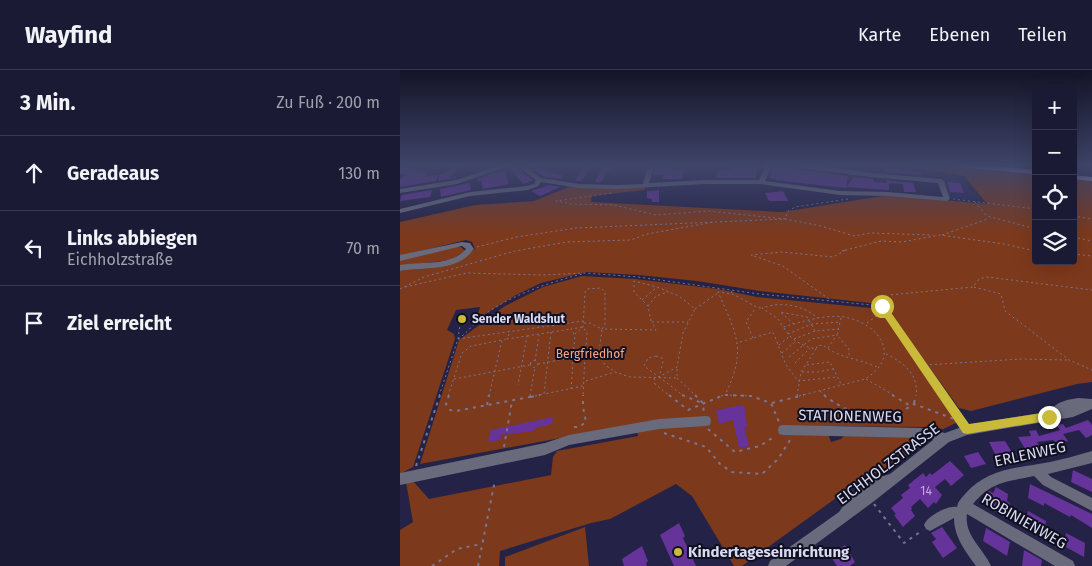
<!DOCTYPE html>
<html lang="de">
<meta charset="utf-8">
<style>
body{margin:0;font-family:"Fira Sans",sans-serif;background:#282741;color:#f1f3f6}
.controls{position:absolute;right:15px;top:15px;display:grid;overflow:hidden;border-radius:5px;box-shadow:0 5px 20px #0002}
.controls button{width:45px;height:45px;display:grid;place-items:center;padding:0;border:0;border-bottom:1px solid #393850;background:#1b1a35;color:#f1f3f6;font:25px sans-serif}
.stop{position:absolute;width:15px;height:15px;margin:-11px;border:4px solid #c9ba3a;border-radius:50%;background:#fff}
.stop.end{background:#c9ba3a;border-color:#fff;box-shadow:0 1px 5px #0008}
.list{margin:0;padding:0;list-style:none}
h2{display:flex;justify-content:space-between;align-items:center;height:65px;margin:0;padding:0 20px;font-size:21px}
h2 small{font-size:16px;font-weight:400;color:#a0a1ad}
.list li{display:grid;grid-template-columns:32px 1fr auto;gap:15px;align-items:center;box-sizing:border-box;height:75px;padding:0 20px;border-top:1px solid #393850}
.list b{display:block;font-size:19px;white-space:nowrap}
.list p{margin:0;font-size:16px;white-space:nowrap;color:#a0a1ad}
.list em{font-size:16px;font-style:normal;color:#a0a1ad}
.icon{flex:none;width:28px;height:28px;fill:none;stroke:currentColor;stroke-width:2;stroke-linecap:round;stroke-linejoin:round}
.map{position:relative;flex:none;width:692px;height:496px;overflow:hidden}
header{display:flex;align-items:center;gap:30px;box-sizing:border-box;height:70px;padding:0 25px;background:#1b1a35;border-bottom:1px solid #393850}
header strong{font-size:24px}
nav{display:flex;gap:28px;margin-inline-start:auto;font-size:18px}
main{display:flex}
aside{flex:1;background:#1b1a35}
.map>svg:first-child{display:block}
</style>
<header>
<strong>Wayfind</strong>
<nav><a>Karte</a><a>Ebenen</a><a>Teilen</a></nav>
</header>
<main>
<aside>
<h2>3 Min.<small>Zu Fuß · 200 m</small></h2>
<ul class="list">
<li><svg class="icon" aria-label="ahead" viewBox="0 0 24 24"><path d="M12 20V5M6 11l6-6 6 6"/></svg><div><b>Geradeaus</b></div><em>130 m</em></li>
<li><svg class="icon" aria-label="left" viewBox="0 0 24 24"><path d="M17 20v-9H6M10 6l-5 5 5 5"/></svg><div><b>Links abbiegen</b><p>Eichholzstraße</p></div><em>70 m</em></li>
<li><svg class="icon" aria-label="arrive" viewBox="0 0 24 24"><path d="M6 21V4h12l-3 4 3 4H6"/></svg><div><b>Ziel erreicht</b></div></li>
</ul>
</aside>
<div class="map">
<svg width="692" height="496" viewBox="0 0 692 496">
<rect width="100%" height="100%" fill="#242347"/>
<path fill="#2a2853" d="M542 106 564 107 571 121H575L583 131 548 128Z"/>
<path fill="#7d391c" d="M502 95H540L636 103V191H673V108L692 110V312L677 314 571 341 559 338 485 236 480 234 360 221 297 211 239 205 186 202 141 213 116 225 77 249 80 237 56 240 47 260 54 264 55 269 13 397 0 404V201C27 195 55 199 75 179L72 172 66 170 0 186V152L75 135 134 131 169 117H246L244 120 192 126 191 132 382 142 489 125 587 134 564 106Z
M54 177H61L65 181 51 190 0 196V190Z
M182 206 235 209 318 219 357 227 481 239 525 298 557 347 556 353 541 360 525 357 425 356 431 372 441 369 446 364 527 368V370L489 400 468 405 342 496H334L292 426 276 414 210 449 191 453 100 481 99 496H0V460L13 452 6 412 12 410 29 429 151 405 153 387 157 381 238 366 236 354 20 394 59 270 105 236 143 217Z
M185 457 189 496H105V487Z"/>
<path fill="#66339a" d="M55 95H59L57 100 48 109 56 106 55 108 39 111V104H44Z
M114 95H118L124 104 133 110 123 114 110 98Z
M184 95H192L182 111H175Z
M203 95H212V102H207L201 112H195Z
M256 95H273L272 100H284L282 109H262L264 105H253Z
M330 95H357L356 108H316L317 100H330Z
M376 95H388L393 99 448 106 446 118 375 110 376 109 369 108 373 97Z
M0 96 28 102 26 106 38 105 36 111 0 117V109L6 104H0Z
M134 97 164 106 160 109 142 106 132 99Z
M484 97 521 102V105L484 102Z
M104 100 109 114 83 119 81 111 79 112 77 109Z
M454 107 473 109 474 112 487 113 486 110 513 113 516 122H504L503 114 489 113V120L446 117Z
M547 112 560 113 564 123 550 122Z
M70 113 71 120 41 127 40 119Z
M150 115 160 117 140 126 131 121Z
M32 120 30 127 0 131 2 125Z
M259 120V132H252V129L247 128V121Z
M383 121 388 131H369L365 123Z
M344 335 347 357H344L349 376 339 378 333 350 319 354 316 340Z
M153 347 152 354 135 358 134 361 101 365 100 370 88 372 91 360Z
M688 350 692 355V365L686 368 679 360 663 364 668 371 656 374 653 370 637 372 642 380 627 382 618 367 631 366 629 361 636 360 639 366 660 360 656 355 663 354 666 358Z
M605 371 613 384 596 386 589 372Z
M578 382 586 394 571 398 564 386Z
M550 391 564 405 551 416 545 409 535 417 542 425 536 434 534 432 528 438 520 429 511 437 512 439 511 440 515 446 503 457 494 445 496 444 491 438 503 428 501 425 510 418 508 415 523 403 526 407 530 403 532 405Z
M673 400 692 409V422L671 412Z
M630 414 692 444V458L671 445 670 447 644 433V436L628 428Z
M596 417 608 424 607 431 610 433 606 448 585 435 591 430 587 423 589 421 593 423Z
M628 441 646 451 644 465 625 454Z
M279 453 285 466 283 468 296 496H274L260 465Z
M542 457 557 478 543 488 532 472 536 469 531 463Z
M586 458 610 472 607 486 583 471Z
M666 463 685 473 684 487 664 476Z
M445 475 455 492 450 496H437L430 485Z
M242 476 248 491 246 493 247 496H224L222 489Z
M624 480 642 490 641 496H622Z"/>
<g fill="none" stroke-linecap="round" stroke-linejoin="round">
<path stroke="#767795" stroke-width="1" stroke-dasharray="2 3" stroke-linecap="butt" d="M448 129 395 137 388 141 385 149 421 156 454 166 470 163 533 165
M553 129 636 139
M575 132 587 146 636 159
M673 146 692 149
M542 165 585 150 587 146
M673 167 692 171
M77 177 116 167 176 158 385 149 308 141 256 145 214 135 172 134 156 131 212 123
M673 184 692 186
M5 217 67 203 142 205 185 203 238 207 359 224 482 236 545 326
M574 217 601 224 605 241 669 290 692 300
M0 219 24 207 115 181 167 172 231 170 247 164 314 152
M332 221 331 224 318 222C337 265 347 280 325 325L351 326
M332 224C341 227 355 238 361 238
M242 230 257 217 279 226 295 239 283 263 277 297 259 307
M433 232 383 196 351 185 382 182 433 187 446 180 442 181 481 171 502 172 540 165 604 174 636 181
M248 236 256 226 268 222
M482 236 489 225 573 217 579 209 587 207 692 220
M295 239 318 223
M441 248 437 265 449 279V285
M251 251 248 236 234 222V211L257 217
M184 253H190L202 259 199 283 185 285
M467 253 485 240
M394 254 380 242 407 247 415 261
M384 258C391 270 402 276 416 279L417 276 423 275C438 288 461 289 479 298
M151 262 144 324 183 316
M109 264 107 269 127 266 118 315
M174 264 171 259 183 257 187 263 186 277
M388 264 412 254 441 252
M127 266 171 259
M353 268 346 252 355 239
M58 269C68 262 75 252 84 245 113 224 148 213 182 204
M58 269 183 251
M394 269 415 261 439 259
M340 272 373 262 386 295 398 311 437 307
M379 275 390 266
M428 278 437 265
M382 283 396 271
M199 284 205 295 214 301
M486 284C504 293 519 304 516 326
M256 286 262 288 263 292 259 307 244 296 248 288Z
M389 287 411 269 437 265
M130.5 294a3.5 3.5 0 1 1 7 0a3.5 3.5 0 1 1-7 0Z
M135 291 139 265
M395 293 410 278
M138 294 185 285 183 326
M407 295 430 292 441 314
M525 295 621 289 668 290
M402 302H418L433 299
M259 307 284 326
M254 308 255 314 270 326
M277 308 296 326
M54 309 130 295
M466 309 495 326
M186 311 215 302 230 307 277 308V298
M171 319 175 264 183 257 185 222 187 219 201 218 205 222V254L202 259 256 260 252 252H288
M420 321 426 326
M39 326 58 269 60 254
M48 326 62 283 71 276 102 270
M89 326 102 270 106 269
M130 326 135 297
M135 326 144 324
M321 326 324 325
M397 326 401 302 416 279
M399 326 465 309C503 286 479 253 444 247 424 244 402 252 383 257L378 249 362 238C382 231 402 235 418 248"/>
<path stroke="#767795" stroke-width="2" stroke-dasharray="3 5" stroke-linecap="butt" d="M49 325 46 334 50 340 56 341 130 327V325
M269 325 288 340 324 325
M282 325 302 333
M295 325 303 333 304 344
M325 325 351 326 371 333 379 352
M424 325C449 346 486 354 514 334L562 352
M492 325 511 336
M544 325 563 352
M131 327 140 325
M372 333 404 325
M514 333 516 325
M87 335 89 325
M174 357H179L186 352 183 337V325
M308 359 335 382 360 376 375 366
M264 363 306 377 320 394 332 402 362 404 378 389 390 370
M104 377 112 331
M16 396 40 325
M474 434 504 473 523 460
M32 496 57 479 81 474
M78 496 95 410"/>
<path fill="#696a7c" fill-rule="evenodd" d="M102 95H112L57 114 0 123V119L56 110Z
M121 95H127L130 100 141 108 179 114 218 115 243 114 248 95H254L249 113 304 110H359L366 95H372L365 111 440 121 488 122 543 127 538 113 471 107 393 97 390 95H409L471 103 541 109 544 111 550 129 547 131 488 126 440 125 361 114H304L218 119 179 118 141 112 138 116 128 120 70 126 0 143V139L70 122 127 116 134 114 136 110 125 102Z
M62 172 70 173 74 179C57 203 25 196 0 201V195C22 191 50 197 66 179L62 176 0 191V185Z
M678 328 692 329V339L673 347 567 365 549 372 473 432 386 496H368L370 491 439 442 449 427 459 416 476 408 490 404 533 370 524 368 383 365 379 364 378 360 379 356 383 355 524 358 545 363 567 355 646 342 659 333 667 330Z
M306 346 310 347 311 351 310 355 306 356 259 359 169 375 145 385 0 415V403L145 373 169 365 259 349Z
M692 381V393L648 404 651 407 692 428V441L643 415 634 406C606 412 592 411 573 434L673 491 675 496H655L567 444C564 466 583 478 591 496H576C566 482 554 467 554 448L530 461 526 459 524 455C527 446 548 435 557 437 558 431 561 429 565 424 588 398 618 398 650 392 664 389 678 385 692 381Z"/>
<path fill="#a9abd1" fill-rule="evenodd" d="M554 95H586L636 100V104L558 97Z
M673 105 692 107V111L673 109Z"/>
</g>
<linearGradient id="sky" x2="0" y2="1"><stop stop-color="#141327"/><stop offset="0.58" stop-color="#3f4569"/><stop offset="1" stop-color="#3f4569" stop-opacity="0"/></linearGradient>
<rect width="692" height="165" fill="url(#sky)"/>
<path fill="#c9ba3a" d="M482 233 485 234 569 354 649 342 654 347 652 350 567 364 563 363 479 239 478 236Z"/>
<g fill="#c9ba3a" stroke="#0f0f1f" stroke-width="2">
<circle cx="62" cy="249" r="5"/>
<circle cx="278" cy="482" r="5"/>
</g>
<g text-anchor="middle" stroke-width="4" stroke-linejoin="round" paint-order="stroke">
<g font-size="12" font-weight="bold" fill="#d9dbf2" stroke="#0f0f1f" text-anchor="start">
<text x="72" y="253">Sender Waldshut</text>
</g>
<g font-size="12" fill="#fea682" stroke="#0f0f1f">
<text x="190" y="288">Bergfriedhof</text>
</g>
<g font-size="12" fill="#bcb1dc">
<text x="526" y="425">14</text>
</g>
<g font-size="15" fill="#d9dbf2" stroke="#0f0f1f">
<text transform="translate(450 346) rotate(1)" y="5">STATIONENWEG</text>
<text transform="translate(630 384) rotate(-12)" y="5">ERLENWEG</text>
<text transform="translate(488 394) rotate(-37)" y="5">EICHHOLZSTRASSE</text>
<text transform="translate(624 451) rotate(30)" y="5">ROBINIENWEG</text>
</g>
<g font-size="15" font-weight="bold" fill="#d9dbf2" stroke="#0f0f1f" text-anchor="start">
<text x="288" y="487">Kindertageseinrichtung</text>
</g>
</g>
</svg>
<div class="controls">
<button>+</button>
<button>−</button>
<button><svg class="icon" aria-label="locate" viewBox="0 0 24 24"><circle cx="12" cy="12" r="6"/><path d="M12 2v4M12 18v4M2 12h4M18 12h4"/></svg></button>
<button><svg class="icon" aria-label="layers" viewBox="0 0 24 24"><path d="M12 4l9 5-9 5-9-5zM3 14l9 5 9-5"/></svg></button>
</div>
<div class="stop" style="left:482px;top:236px"></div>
<div class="stop end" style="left:649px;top:347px"></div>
</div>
</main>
